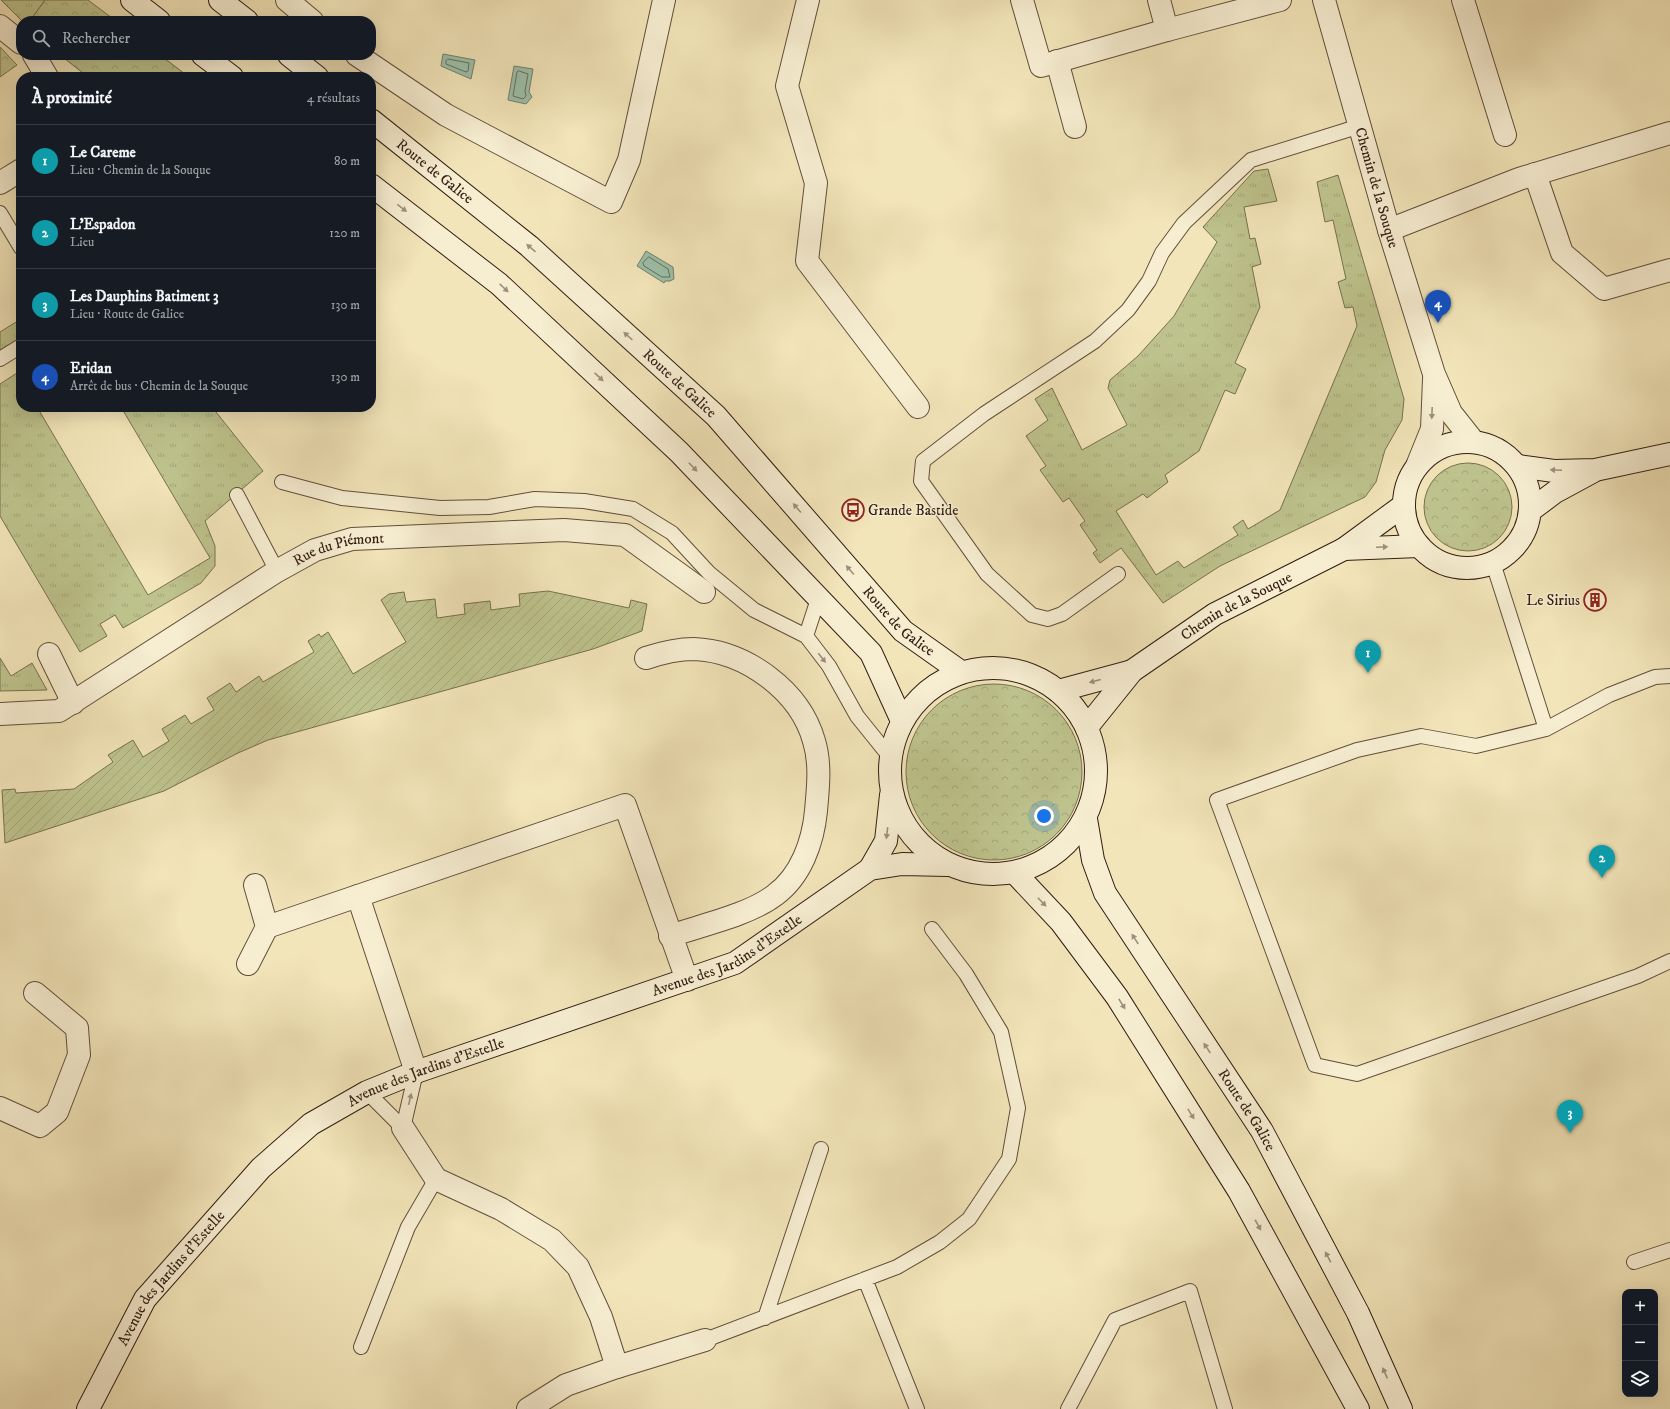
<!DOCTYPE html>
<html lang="fr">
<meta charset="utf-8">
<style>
body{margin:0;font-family:"IM FELL DW Pica",serif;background:#242831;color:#f1f3f6}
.controls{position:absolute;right:12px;bottom:12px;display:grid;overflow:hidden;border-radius:8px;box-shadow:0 4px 16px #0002}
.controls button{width:36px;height:36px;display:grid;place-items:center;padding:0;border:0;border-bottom:1px solid #363941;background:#171b24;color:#f1f3f6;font:20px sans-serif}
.you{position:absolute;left:1044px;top:816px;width:14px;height:14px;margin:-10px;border:3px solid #fff;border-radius:50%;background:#1a73e8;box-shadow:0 0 0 6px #1a73e833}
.badge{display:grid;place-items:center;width:26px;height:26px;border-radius:50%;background:#c59692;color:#fff;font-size:13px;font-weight:700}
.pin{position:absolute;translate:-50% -33px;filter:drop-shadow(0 1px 2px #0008)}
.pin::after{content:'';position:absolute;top:21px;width:14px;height:12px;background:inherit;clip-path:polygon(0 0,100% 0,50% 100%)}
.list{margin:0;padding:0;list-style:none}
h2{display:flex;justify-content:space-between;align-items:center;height:52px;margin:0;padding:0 16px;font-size:17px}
h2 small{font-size:13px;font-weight:400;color:#9ea1a6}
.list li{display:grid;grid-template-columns:26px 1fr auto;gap:12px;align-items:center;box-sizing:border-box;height:72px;padding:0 16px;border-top:1px solid #363941}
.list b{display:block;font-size:15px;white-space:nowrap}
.list p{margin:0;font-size:13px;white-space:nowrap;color:#9ea1a6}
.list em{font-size:13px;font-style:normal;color:#9ea1a6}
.icon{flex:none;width:22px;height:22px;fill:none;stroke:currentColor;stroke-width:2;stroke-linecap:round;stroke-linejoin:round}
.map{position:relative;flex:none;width:1670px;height:1409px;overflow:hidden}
.search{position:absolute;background:#171b24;box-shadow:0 4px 16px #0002;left:16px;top:16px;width:360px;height:44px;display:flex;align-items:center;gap:10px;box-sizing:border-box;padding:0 14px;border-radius:16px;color:#9ea1a6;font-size:15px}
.panel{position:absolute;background:#171b24;box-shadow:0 4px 16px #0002;left:16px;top:72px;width:360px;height:340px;border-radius:16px}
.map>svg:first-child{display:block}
</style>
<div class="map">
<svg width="1670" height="1409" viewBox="0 0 1670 1409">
<defs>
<pattern id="grass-tufts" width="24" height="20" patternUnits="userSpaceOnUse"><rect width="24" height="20" fill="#bec38d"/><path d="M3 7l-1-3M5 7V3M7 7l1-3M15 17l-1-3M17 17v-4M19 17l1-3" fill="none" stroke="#a4a779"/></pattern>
<pattern id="forest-crowns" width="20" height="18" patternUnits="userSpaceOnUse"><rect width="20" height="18" fill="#bec38d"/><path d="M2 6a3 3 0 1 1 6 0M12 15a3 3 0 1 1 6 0" fill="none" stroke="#a4a779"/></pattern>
<pattern id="garden-furrows" width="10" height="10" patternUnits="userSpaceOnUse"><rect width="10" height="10" fill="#bec38d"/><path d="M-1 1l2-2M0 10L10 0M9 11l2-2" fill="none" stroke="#a4a779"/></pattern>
</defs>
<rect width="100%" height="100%" fill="#f2e5b9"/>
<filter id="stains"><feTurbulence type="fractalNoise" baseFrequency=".005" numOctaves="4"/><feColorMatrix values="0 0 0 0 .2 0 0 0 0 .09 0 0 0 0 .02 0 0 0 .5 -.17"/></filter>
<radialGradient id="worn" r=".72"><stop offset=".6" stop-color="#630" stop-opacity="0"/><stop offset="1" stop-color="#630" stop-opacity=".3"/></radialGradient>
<path fill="url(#grass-tufts)" stroke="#787050" d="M1 0H45L30 21H22Z
M1268 169 1277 201 1244 207 1250 239 1255 238 1261 264 1252 267 1260 307 1235 363 1246 369 1235 394 1225 390 1199 451 1165 475 1168 482 1147 498 1143 494 1116 511 1156 575 1178 561 1184 568 1238 535 1233 527 1243 520 1248 529 1280 510 1357 326 1353 307 1345 308 1338 282 1346 279 1333 220 1325 222 1317 182 1338 175 1404 399 1402 420 1385 450 1376 482 1365 497 1220 566 1163 603 1121 548 1100 563 1093 553 1097 550 1080 525 1085 521 1069 498 1063 502 1040 470 1046 466 1026 436 1048 420 1035 399 1052 388 1082 450 1127 425 1108 388 1110 380 1138 356 1174 316 1217 242 1203 227 1254 171Z
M21 319V340L0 352V332Z
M17 373 21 379V407H37L148 595 210 558 121 407H212L263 471 205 521 215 546V566L201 583 123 628 115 615 100 624 107 636 80 652 0 516V384Z
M0 658 11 676 32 663 47 690 0 691Z"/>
<path fill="url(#forest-crowns)" stroke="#787050" d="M45 0H88L116 21H30Z
M0 47 17 65 0 77Z
M60 55H160L189 77H88Z
M1424 507a44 44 0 1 1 88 0a44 44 0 1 1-88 0Z
M906 772a88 88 0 1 1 176 0a88 88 0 1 1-176 0Z"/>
<path fill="url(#garden-furrows)" stroke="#787050" d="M548 591 629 608 631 600 647 604 642 631 593 649 268 740 238 753 164 791 5 843 2 790 15 789 16 793 74 789 113 762 108 755 133 740 143 757 169 741 162 729 185 715 191 724 214 710 207 698 230 683 236 692 259 676 263 682 314 652 308 641 319 634 321 637 328 632 353 674 406 642 381 600 389 594 404 592 406 602 435 599 437 618 465 614 464 604 490 601 491 610 520 606 519 594Z"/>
<path fill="#9cc0aa" stroke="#717f6d" d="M443 54 475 60 471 79 441 66Z
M514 66 533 69 529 92 532 97 526 104 508 100Z
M646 251 673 267 674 279 670 281H665L664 283 637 266Z"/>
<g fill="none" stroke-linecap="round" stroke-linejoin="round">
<path stroke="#666e5e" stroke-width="1" d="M448 59 469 63 468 71 466 72 446 64V61Z
M519 71 528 74 525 91 526 96 523 99 513 96 517 72Z
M649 257 668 269 670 277H662L644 266 643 263Z"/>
<g stroke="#614f3c" stroke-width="16">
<path id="lane" d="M0 213 21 248
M0 359 21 346
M282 482 342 498 440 508 489 507 535 499 584 501 633 509 672 533 709 573 754 610 806 636
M237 495 277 571
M1493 563 1546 729
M1118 574 1062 614 1048 619 1032 615 987 574 921 481 923 461 984 414 1095 341 1128 310 1149 281 1162 253 1184 223 1251 160 1360 126
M818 599 806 636 829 666 857 716 890 757
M1670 676 1655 677 1609 695 1546 729 1476 746 1421 736 1357 750 1217 800 1315 1065 1357 1074 1638 976 1670 961
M367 1092 403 1128 416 1072
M1634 1262 1670 1250
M865 1279 917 1409
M765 1318 821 1149
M705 1340 897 1267 940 1242 969 1219 1009 1159 1018 1108 1001 1032 966 974 932 929
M361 1347 408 1227 436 1179
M1068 1409 1115 1320 1190 1291 1225 1409"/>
</g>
<g stroke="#614f3c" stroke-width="24">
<g id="street">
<path d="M287 0 312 21"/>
<path d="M808 0 787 86 816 183 807 261 918 407"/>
<path d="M1022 0 1041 66 1167 30 1159 0"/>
<path id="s1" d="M1324 0 1389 230 1434 374 1451 413 1474 442"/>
<path d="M1463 0 1505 135"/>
<path d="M0 26 21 43"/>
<path d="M1167 30 1280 0"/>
<path d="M34 55 47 77"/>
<path d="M357 55 446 115 611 202 629 160 664 0"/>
<path d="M1057 61 1075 127"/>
<path d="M1535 174 1562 253 1604 289 1670 270"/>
<path d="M0 183 21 170"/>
<path d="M1389 230 1519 179 1670 133"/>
<path d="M1417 466 1432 429 1434 379"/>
<path d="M49 654 73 703"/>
<path d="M646 658C661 653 678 649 694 649 746 651 800 691 814 741 821 764 818 788 816 811 813 842 801 876 775 895 749 915 702 925 670 936"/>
<path id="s2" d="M0 714 59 711 277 571 315 550 352 539 564 530 625 535 704 592"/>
<path d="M255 885 267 927"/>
<path d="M358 896 416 1072"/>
<path d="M248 964 267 927 625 805 687 980"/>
<path d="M0 1108 40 1126 57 1112 79 1055 77 1028 35 993"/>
<path d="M403 1128 436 1179 501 1209 552 1240 578 1267 601 1317 617 1367 705 1340"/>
<path d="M528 1409 566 1385 617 1367"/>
</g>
</g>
<g stroke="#311d12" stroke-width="24">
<g id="secondary">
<path d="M132 0 159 21"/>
<path d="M220 0 247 21"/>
<path d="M203 55 232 77"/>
<path d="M289 55 317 77"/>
<path id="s3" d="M371 120 529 246 716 416 903 631 961 672"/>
<path d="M371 185 499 284 679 452 871 653 902 721"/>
<circle cx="1467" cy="505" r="63"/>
<path d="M1518 466 1554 471 1595 470 1670 454"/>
<path d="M1531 510 1555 492 1592 472"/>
<path d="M1344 549 1419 546"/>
<circle cx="993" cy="771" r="103"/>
<path d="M1058 691 1132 671"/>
<path id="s4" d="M1087 727 1132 671 1215 614 1344 549 1404 505"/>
<path id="s5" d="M1086 819 1093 860 1105 893 1262 1131 1358 1313 1401 1409"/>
<path d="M870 869 886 841 891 795"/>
<path d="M1015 873 1061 922 1117 997 1239 1191 1358 1409"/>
<path id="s6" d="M88 1409 145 1299 261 1168 311 1124 367 1092 416 1072 735 963 870 869 902 864 947 865"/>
</g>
</g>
<use href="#lane" stroke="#f7eed2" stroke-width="14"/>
<use href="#street" stroke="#f7eed2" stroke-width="22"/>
<use href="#secondary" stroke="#f7eed2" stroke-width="22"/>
</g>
<defs><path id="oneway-solid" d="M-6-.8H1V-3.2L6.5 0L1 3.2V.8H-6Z"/></defs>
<g fill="#9e907c">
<use href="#oneway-solid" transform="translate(402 208) rotate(38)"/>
<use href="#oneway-solid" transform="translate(531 248) rotate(-139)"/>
<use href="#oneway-solid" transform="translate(504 288) rotate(43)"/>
<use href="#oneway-solid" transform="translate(628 336) rotate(-138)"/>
<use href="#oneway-solid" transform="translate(599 377) rotate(43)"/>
<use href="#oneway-solid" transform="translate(1432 413) rotate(92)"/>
<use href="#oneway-solid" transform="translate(693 467) rotate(46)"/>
<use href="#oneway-solid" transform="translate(1556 470) rotate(-178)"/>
<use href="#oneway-solid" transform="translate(797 508) rotate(-131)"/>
<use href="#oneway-solid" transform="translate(1382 547) rotate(-2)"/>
<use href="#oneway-solid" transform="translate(850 570) rotate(-131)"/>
<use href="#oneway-solid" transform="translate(822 658) rotate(52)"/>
<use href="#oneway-solid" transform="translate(1095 681) rotate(165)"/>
<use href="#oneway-solid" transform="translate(887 833) rotate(97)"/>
<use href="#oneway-solid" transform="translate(1042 902) rotate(46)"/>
<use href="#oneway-solid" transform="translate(1135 939) rotate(-123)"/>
<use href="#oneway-solid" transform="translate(1122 1004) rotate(58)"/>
<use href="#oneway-solid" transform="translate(1207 1048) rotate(-123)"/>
<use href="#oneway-solid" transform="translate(410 1099) rotate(-77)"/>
<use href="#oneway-solid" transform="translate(1191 1114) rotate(58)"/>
<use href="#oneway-solid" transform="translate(1258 1225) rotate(61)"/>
<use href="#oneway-solid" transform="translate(1328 1257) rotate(-118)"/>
<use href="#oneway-solid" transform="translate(1385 1373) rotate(-114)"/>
</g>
<defs>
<g id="bus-ring" transform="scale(1.15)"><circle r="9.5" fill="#f7eed2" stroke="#8f2418" stroke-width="1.5"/><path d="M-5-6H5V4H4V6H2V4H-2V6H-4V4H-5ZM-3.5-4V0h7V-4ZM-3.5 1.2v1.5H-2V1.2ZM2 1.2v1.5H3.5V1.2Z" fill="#8f2418"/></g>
<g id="building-ring" transform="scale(1.15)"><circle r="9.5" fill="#f7eed2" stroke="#8f2418" stroke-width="1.5"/><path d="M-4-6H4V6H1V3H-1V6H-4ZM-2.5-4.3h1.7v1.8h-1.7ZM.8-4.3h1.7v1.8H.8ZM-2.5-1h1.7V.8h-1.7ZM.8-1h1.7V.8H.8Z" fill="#8f2418"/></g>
</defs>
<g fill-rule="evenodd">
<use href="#bus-ring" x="853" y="510"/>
<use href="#building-ring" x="1595" y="600"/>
</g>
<g text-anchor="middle" stroke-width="3" stroke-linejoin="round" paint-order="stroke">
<g font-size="15" fill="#311d12" stroke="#f7eed2">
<text dy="5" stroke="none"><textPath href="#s3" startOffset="82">Route de Galice</textPath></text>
<text dy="5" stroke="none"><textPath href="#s1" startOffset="195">Chemin de la Souque</textPath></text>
<text dy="5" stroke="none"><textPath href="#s3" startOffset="406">Route de Galice</textPath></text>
<text dy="5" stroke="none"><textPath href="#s2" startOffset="385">Rue du Piémont</textPath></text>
<text dy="5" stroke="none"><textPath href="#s4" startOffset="195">Chemin de la Souque</textPath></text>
<text dy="5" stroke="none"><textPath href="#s3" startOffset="730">Route de Galice</textPath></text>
<text dy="5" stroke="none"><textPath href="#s6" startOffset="816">Avenue des Jardins d’Estelle</textPath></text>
<text dy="5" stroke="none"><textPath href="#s6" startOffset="492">Avenue des Jardins d’Estelle</textPath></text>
<text dy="5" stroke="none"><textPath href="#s5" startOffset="336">Route de Galice</textPath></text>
<text dy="5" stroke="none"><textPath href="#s6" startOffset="156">Avenue des Jardins d’Estelle</textPath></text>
</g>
<g font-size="15" fill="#311d12" stroke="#f7eed2" text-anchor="start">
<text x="868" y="515">Grande Bastide</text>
<text x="1580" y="605" text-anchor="end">Le Sirius</text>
</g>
</g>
<rect width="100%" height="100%" filter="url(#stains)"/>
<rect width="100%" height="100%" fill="url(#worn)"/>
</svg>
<div class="controls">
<button>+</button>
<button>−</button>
<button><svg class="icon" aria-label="layers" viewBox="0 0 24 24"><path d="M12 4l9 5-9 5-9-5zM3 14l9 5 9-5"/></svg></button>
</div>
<div class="you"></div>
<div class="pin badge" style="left:1368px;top:673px;background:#0f9aa8">1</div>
<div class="pin badge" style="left:1602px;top:878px;background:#0f9aa8">2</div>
<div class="pin badge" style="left:1570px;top:1133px;background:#0f9aa8">3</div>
<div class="pin badge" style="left:1438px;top:323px;background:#1a4fb4">4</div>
<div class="search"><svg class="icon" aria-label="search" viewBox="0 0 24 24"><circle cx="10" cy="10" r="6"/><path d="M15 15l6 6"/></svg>Rechercher</div>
<section class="panel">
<h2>À proximité<small>4 résultats</small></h2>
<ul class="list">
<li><span class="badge" style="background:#0f9aa8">1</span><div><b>Le Careme</b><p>Lieu · Chemin de la Souque</p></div><em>80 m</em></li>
<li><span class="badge" style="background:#0f9aa8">2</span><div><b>L'Espadon</b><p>Lieu</p></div><em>120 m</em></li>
<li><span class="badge" style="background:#0f9aa8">3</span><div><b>Les Dauphins Batiment 3</b><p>Lieu · Route de Galice</p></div><em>130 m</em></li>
<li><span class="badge" style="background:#1a4fb4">4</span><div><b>Eridan</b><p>Arrêt de bus · Chemin de la Souque</p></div><em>130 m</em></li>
</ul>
</section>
</div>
